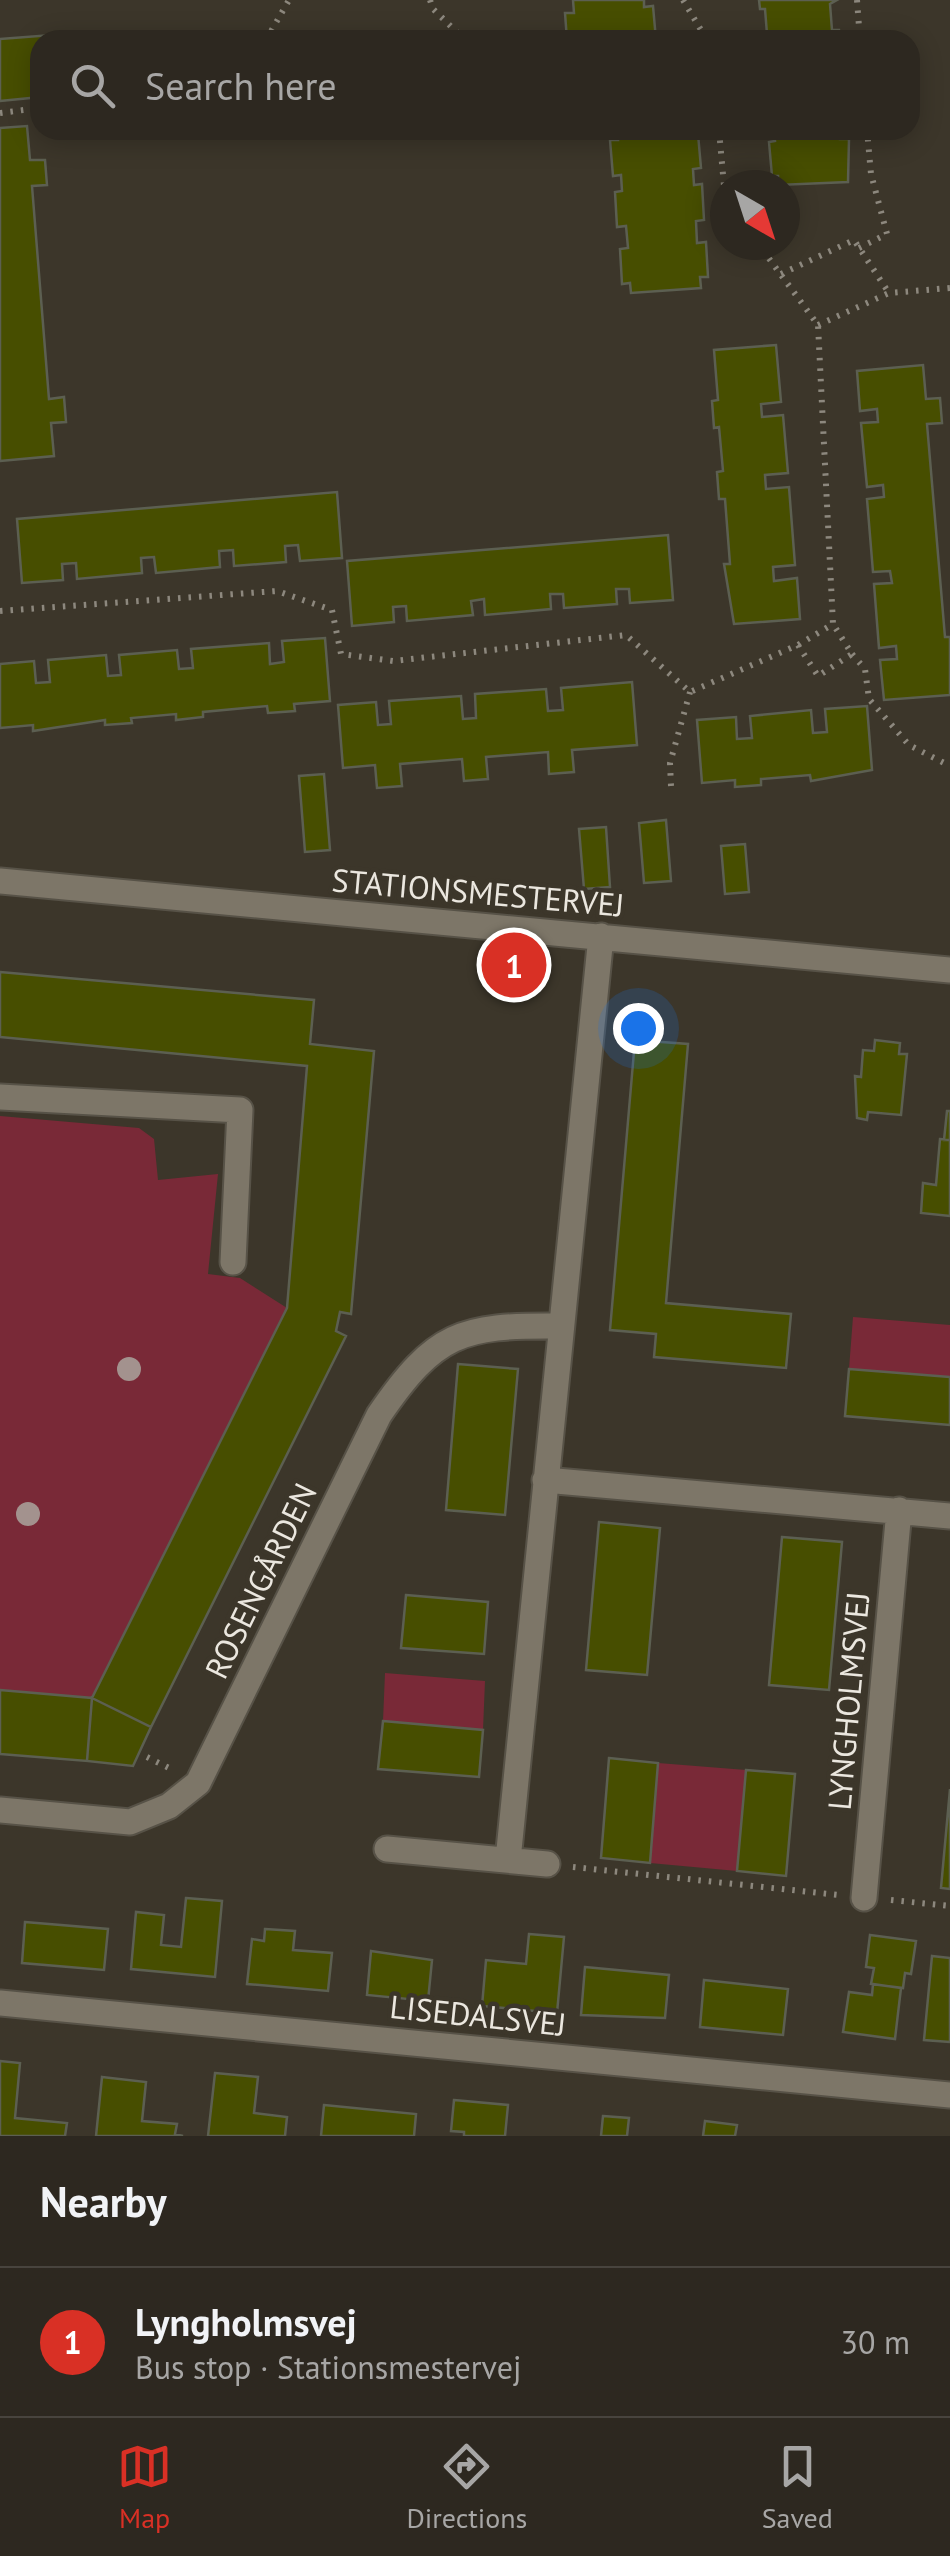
<!DOCTYPE html>
<meta charset="utf-8">
<style>
body{margin:0;font-family:"PT Sans",sans-serif;background:#39342d;color:#f1f3f6}
.compass{position:absolute;left:710px;top:170px;width:90px;height:90px;border-radius:50%;background:#2d2820;box-shadow:0 5px 25px #0003;rotate:141deg}
.you{position:absolute;left:638px;top:1028px;width:35px;height:35px;margin:-25px;border:8px solid #fff;border-radius:50%;background:#1a73e8;box-shadow:0 0 0 15px #1a73e833}
.badge{display:grid;place-items:center;width:65px;height:65px;border-radius:50%;background:#d93025;color:#fff;font-size:32px;font-weight:700}
.pin{position:absolute;translate:-50% -50%;border:5px solid #fff;box-shadow:0 2px 10px #0006}
.list{margin:0;padding:0;list-style:none}
h2{display:flex;justify-content:space-between;align-items:center;height:130px;margin:0;padding:0 40px;font-size:42px}
h2 small{font-size:32px;font-weight:400;color:#a7a6a5}
.list li{display:grid;grid-template-columns:65px 1fr auto;gap:30px;align-items:center;box-sizing:border-box;height:150px;padding:0 40px;border-top:2px solid #48443e}
.list b{display:block;font-size:38px;white-space:nowrap}
.list p{margin:0;font-size:32px;white-space:nowrap;color:#a7a6a5}
.list em{font-size:32px;font-style:normal;color:#a7a6a5}
.icon{flex:none;width:55px;height:55px;fill:none;stroke:currentColor;stroke-width:2;stroke-linecap:round;stroke-linejoin:round}
.map{position:relative;flex:none;width:950px;height:2136px;overflow:hidden}
.search{position:absolute;background:#2d2820;box-shadow:0 5px 25px #0003;left:30px;right:30px;top:30px;height:110px;display:flex;align-items:center;gap:25px;box-sizing:border-box;padding:0 35px;border-radius:30px;color:#a7a6a5;font-size:38px}
.sheet{height:280px;background:#2d2820}
nav{display:flex;justify-content:space-around;align-items:center;box-sizing:border-box;height:140px;border-top:2px solid #48443e;background:#2d2820;font-size:28px;color:#a7a6a5}
nav a{display:grid;justify-items:center;gap:5px}
nav .on{color:#d93025}
.map>svg:first-child{display:block}
</style>
<div class="map">
<svg width="950" height="2136" viewBox="0 0 950 2136">
<rect width="100%" height="100%" fill="#3c362a"/>
<path fill="#792937" d="M0 1116 139 1128 154 1139 158 1180 218 1174 208 1274 240 1278 287 1308 92 1698 0 1690Z
M853 1317 950 1325V1377L849 1369Z
M385 1673 485 1681 483 1730 383 1721Z
M658 1763 746 1770 737 1871 650 1863Z"/>
<path fill="#474e00" stroke="#5c5f51" stroke-width="2.5" d="M573 0H644V7L653 6 656 40H567L565 13H574Z
M759 0H837L830 4 832 30H839L840 40H762V35L767 34 765 9H760Z
M90 32V40H40V97L0 101V39Z
M27 126 30 160H45L47 185 32 186 49 399 64 397 66 422 51 423 54 456 0 461V128Z
M617 130 698 134 701 168 693 169 694 185 702 184 704 220 696 221 697 243 706 242 708 277H700L701 288 631 293 630 283 622 284 620 249 628 248 626 226 617 227 615 192 622 191 621 175 613 176 610 140H618Z
M774 130H840V139H849L848 182 778 185V176H772L769 142 775 141Z
M776 345 781 402 761 404 762 417 783 415 788 473 765 475 766 489 789 487 795 565 773 567 774 581 797 578 800 619 734 624 724 564H730L725 499H719L717 472 723 471 719 427 714 428 712 401 718 400 714 350Z
M923 365 926 399 940 398 942 423 927 424 945 637H950V695L884 700 880 660 897 659 896 646 879 648 874 584 892 583 890 571 873 572 867 499 884 497 883 485 867 487 861 423 878 422 877 409 860 411 857 371Z
M337 492 342 558 300 561 298 545 285 546 286 562 234 566 233 550 219 551 220 567 156 573 154 557 141 558 142 573 77 579 76 563 62 564 63 580 22 583 17 519Z
M668 535 673 600 630 603 629 589H616L617 604 564 608 563 594H550L551 609 485 615 484 599 471 601 473 615 407 621 406 606 393 607 394 622 352 626 347 561Z
M325 638 330 701 294 704 295 711 268 713 267 706 203 712V717L176 720V714L131 718 132 723 105 725V720L33 731V725L0 728V664L34 661 36 683 50 682 48 660 106 655 108 676 121 675 119 655 177 650 179 669 193 668 191 649 269 643 270 664 284 662 282 641Z
M632 682 637 745 572 750 574 772 549 774 548 752 486 757 488 779 464 781 462 759 400 764 402 786 377 788 375 765 343 768 338 705 376 702 378 725 391 724 389 701 461 696 463 719 476 718 475 694 546 689 548 711 563 710 561 688Z
M867 706 872 770 811 781 810 775 761 779V785L735 787V780L702 783 697 720 736 717 737 739 752 738 750 716 811 710 813 733 827 732 825 709Z
M324 774 330 850 305 852 299 776Z
M666 820 671 881 644 883 639 823Z
M606 827 610 887 584 889 579 829Z
M745 844 749 892 725 894 721 846Z
M0 972 314 1000 310 1044 374 1051 351 1314 340 1312 336 1331 346 1336 151 1727 92 1698 287 1308 307 1066 0 1037Z
M635 1040 688 1044 666 1303 791 1314 786 1368 654 1357 656 1334 610 1330Z
M875 1040 900 1043 899 1054H907L901 1115 868 1112 867 1120 857 1118 855 1076 861 1077 863 1050 874 1051Z
M947 1111H950V1140H944Z
M940 1139 950 1140V1216L921 1213 923 1183 936 1185Z
M458 1364 518 1369 505 1515 446 1510Z
M849 1369 950 1377V1425L845 1416Z
M599 1522 660 1528 647 1675 586 1670Z
M782 1537 842 1542 829 1690 769 1685Z
M406 1595 488 1602 484 1654 401 1648Z
M0 1690 92 1698 87 1761 0 1754Z
M92 1698 151 1727 133 1766 87 1761Z
M383 1721 483 1730 479 1777 378 1769Z
M609 1758 658 1763 650 1863 601 1858Z
M746 1770 795 1774 786 1876 737 1871Z
M950 1789V1889L941 1888Z
M186 1898 222 1901 215 1977 131 1969 136 1912 164 1915 161 1945 181 1947Z
M25 1922 108 1929 104 1970 22 1963Z
M265 1929 295 1931 293 1950 332 1953 328 1991 247 1984 252 1939 264 1941Z
M529 1934 564 1937 557 2013 482 2006 486 1960 526 1964Z
M870 1935 916 1941 911 1974 905 1973 903 1988 871 1984 874 1968 866 1967Z
M371 1951 432 1960 428 2001 367 1995Z
M932 1956 950 1958V2042L924 2040Z
M585 1967 669 1975 665 2018 581 2015Z
M704 1980 788 1989 783 2035 700 2027Z
M873 1984 901 1988 895 2039 843 2032 849 1992 872 1995Z
M0 2061 20 2063 15 2118 67 2123 65 2136H0Z
M215 2073 258 2077 254 2113 287 2117 285 2136H208Z
M102 2077 146 2082 142 2121 177 2124 175 2134 183 2136H96Z
M454 2100 508 2105 505 2136H464V2132L451 2131Z
M324 2105 416 2114 414 2136H321Z
M603 2116 629 2118 627 2136H601Z
M705 2121 737 2125 735 2136H703Z"/>
<g fill="none" stroke-linecap="round" stroke-linejoin="round">
<g stroke="#575247" stroke-width="29">
<path id="minor" d="M0 881 950 970
M0 1097 240 1110 233 1262
M545 1480 950 1516
M0 1810 130 1822 169 1806 198 1783 379 1415C435 1333 461 1325 558 1326
M387 1849 547 1864
M508 1860 601 936
M864 1898 899 1510
M0 2003 950 2095"/>
</g>
<path stroke="#8d887e" stroke-width="6" stroke-dasharray="2.5 8" stroke-linecap="butt" d="M430 0 433 9 465 40
M683 0 707 40
M857 0 860 40
M266 40 289 0
M0 113 40 108
M719 130 725 197
M859 248 887 234 871 174 867 130
M781 274 854 240 889 293
M818 325 889 293 950 288
M0 611 277 591 332 610 341 654 393 661 626 635 690 692 798 645 833 624 818 325 759 245
M798 645 818 676 852 654 833 624
M852 654 865 669 869 699 909 745 950 766
M671 786 670 763 690 692
M147 1757 175 1771
M573 1867 839 1895
M891 1900 950 1906"/>
<use href="#minor" stroke="#7d7668" stroke-width="25"/>
</g>
<g fill="#a3928e">
<circle cx="129" cy="1369" r="12"/>
<circle cx="28" cy="1514" r="12"/>
</g>
<g text-anchor="middle" stroke-width="9" stroke-linejoin="round" paint-order="stroke">
<g font-size="32" fill="#ebe7df" stroke="#3c362a">
<text transform="translate(478 893) rotate(5)" y="11">STATIONSMESTERVEJ</text>
<text transform="translate(261 1581) rotate(-64)" y="11">ROSENGÅRDEN</text>
<text transform="translate(849 1701) rotate(-85)" y="11">LYNGHOLMSVEJ</text>
<text transform="translate(478 2016) rotate(6)" y="11">LISEDALSVEJ</text>
</g>
</g>
</svg>
<svg class="compass" viewBox="-18 -18 36 36"><path d="M0-13l5 13h-10z" fill="#e53935"/><path d="M0 13l5-13h-10z" fill="#a7a6a5"/></svg>
<div class="you"></div>
<div class="pin badge" style="left:514px;top:965px">1</div>
<div class="search"><svg class="icon" aria-label="search" viewBox="0 0 24 24"><circle cx="10" cy="10" r="6"/><path d="M15 15l6 6"/></svg>Search here</div>
</div>
<section class="sheet">
<h2>Nearby<small></small></h2>
<ul class="list">
<li><span class="badge">1</span><div><b>Lyngholmsvej</b><p>Bus stop · Stationsmestervej</p></div><em>30 m</em></li>
</ul>
</section>
<nav>
<a class="on"><svg class="icon" aria-label="map" viewBox="0 0 24 24"><path d="M3 6l6-2 6 2 6-2v14l-6 2-6-2-6 2zM9 4v14M15 6v14"/></svg>Map</a>
<a><svg class="icon" aria-label="directions" viewBox="0 0 24 24"><path d="M12 3l9 9-9 9-9-9zM9 14v-3h6M13 9l2 2-2 2"/></svg>Directions</a>
<a><svg class="icon" aria-label="saved" viewBox="0 0 24 24"><path d="M7 4h10v16l-5-4-5 4z"/></svg>Saved</a>
</nav>
